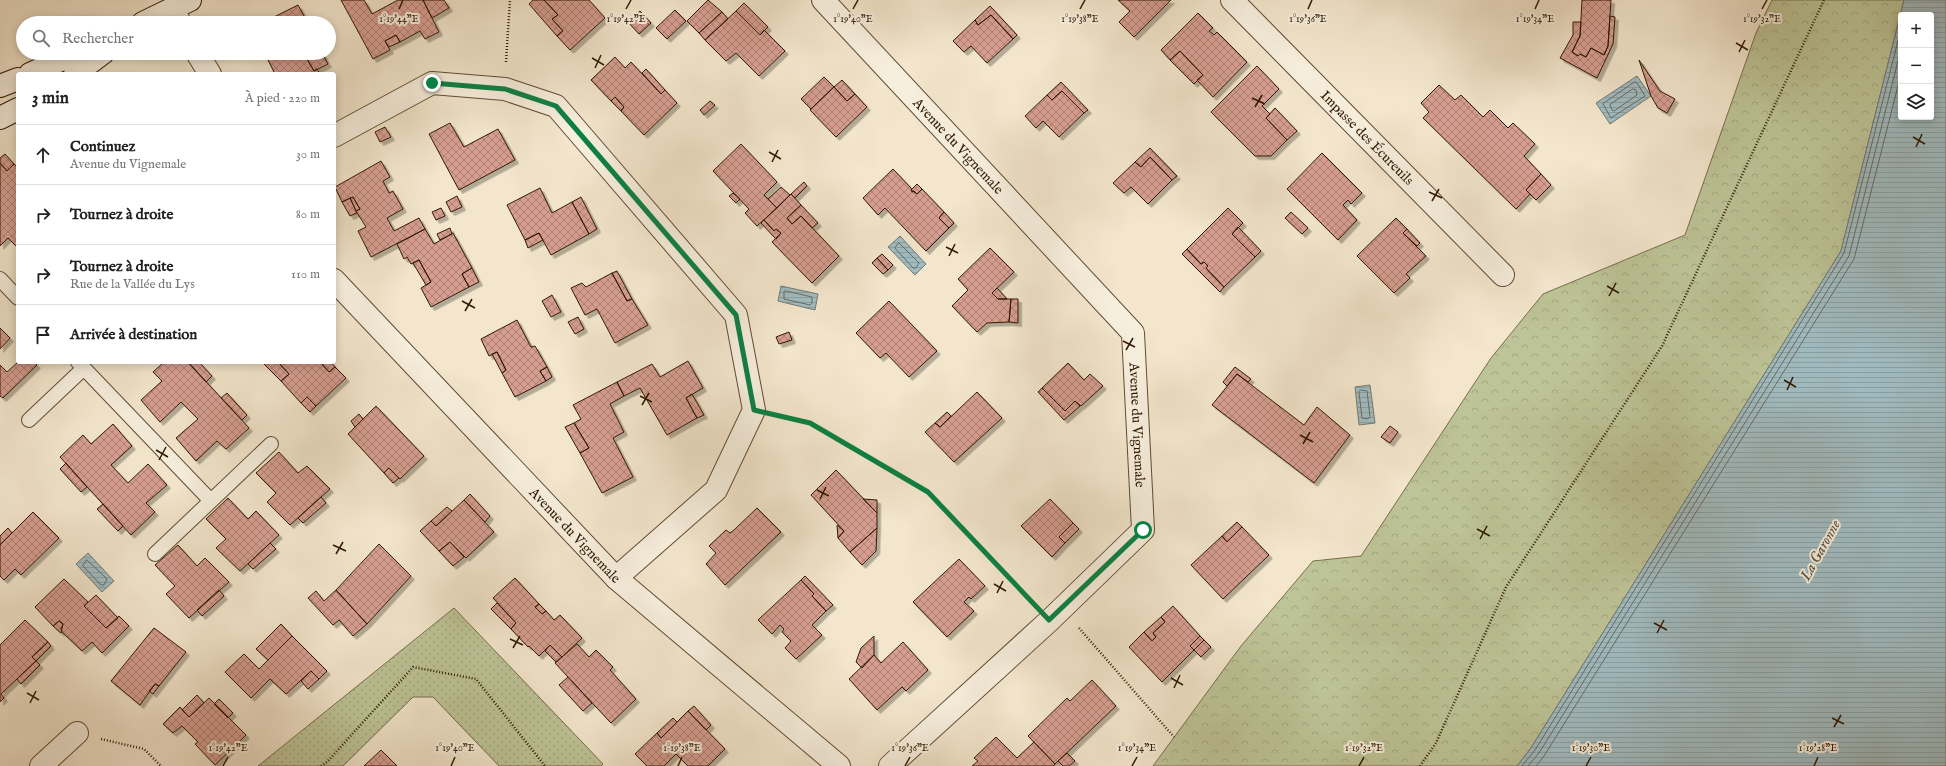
<!DOCTYPE html>
<html lang="fr">
<meta charset="utf-8">
<style>
body{margin:0;font-family:"IM FELL English",serif;background:#f6f6f6;color:#222}
.controls{position:absolute;right:12px;top:12px;display:grid;overflow:hidden;border-radius:4px;box-shadow:0 2px 10px #0003}
.controls button{width:36px;height:36px;display:grid;place-items:center;padding:0;border:0;border-bottom:1px solid #e0e0e0;background:#fff;color:#222;font:20px sans-serif}
.stop{position:absolute;width:12px;height:12px;margin:-9px;border:3px solid #0b8043;border-radius:50%;background:#fff}
.stop.end{background:#0b8043;border-color:#fff;box-shadow:0 1px 4px #0008}
.list{margin:0;padding:0;list-style:none}
h2{display:flex;justify-content:space-between;align-items:center;height:52px;margin:0;padding:0 16px;font-size:17px}
h2 small{font-size:13px;font-weight:400;color:#767676}
.list li{display:grid;grid-template-columns:26px 1fr auto;gap:12px;align-items:center;box-sizing:border-box;height:60px;padding:0 16px;border-top:1px solid #e0e0e0}
.list b{display:block;font-size:15px;white-space:nowrap}
.list p{margin:0;font-size:13px;white-space:nowrap;color:#767676}
.list em{font-size:13px;font-style:normal;color:#767676}
.icon{flex:none;width:22px;height:22px;fill:none;stroke:currentColor;stroke-width:2;stroke-linecap:round;stroke-linejoin:round}
.map{position:relative;flex:none;width:1946px;height:766px;overflow:hidden}
.search{position:absolute;background:#fff;box-shadow:0 2px 10px #0003;left:16px;top:16px;width:320px;height:44px;display:flex;align-items:center;gap:10px;box-sizing:border-box;padding:0 14px;border-radius:22px;color:#767676;font-size:15px}
.panel{position:absolute;background:#fff;box-shadow:0 2px 10px #0003;left:16px;top:72px;width:320px;height:292px;border-radius:4px}
.map>svg:first-child{display:block}
</style>
<div class="map">
<svg width="1946" height="766" viewBox="0 0 1946 766">
<defs>
<pattern id="forest-crowns" width="20" height="18" patternUnits="userSpaceOnUse"><rect width="20" height="18" fill="#bdc497"/><path d="M2 6a3 3 0 1 1 6 0M12 15a3 3 0 1 1 6 0" fill="none" stroke="#a3a880"/></pattern>
<pattern id="park-dots" width="8" height="8" patternUnits="userSpaceOnUse"><rect width="8" height="8" fill="#bdc497"/><path d="M2 2h.1M6 6h.1" fill="none" stroke="#a3a880" stroke-width="1.8" stroke-linecap="round"/></pattern>
<pattern id="water-rules" width="6" height="5" patternUnits="userSpaceOnUse"><rect width="6" height="5" fill="#a1bdc3"/><path d="M0 2.5h6" fill="none" stroke="#8ba2a6"/></pattern>
<pattern id="building-cross-hatch" width="8" height="8" patternUnits="userSpaceOnUse"><rect width="8" height="8" fill="#d69e91"/><path d="M0 0l8 8M0 8l8-8" fill="none" stroke="#ae8074"/></pattern>
<filter id="shadow"><feDropShadow dx="3.5" dy="3.5" stdDeviation="0" flood-color="#0004"/></filter>
</defs>
<rect width="100%" height="100%" fill="#f3e6cd"/>
<filter id="stains"><feTurbulence type="fractalNoise" baseFrequency=".005" numOctaves="4"/><feColorMatrix values="0 0 0 0 .2 0 0 0 0 .09 0 0 0 0 .02 0 0 0 .5 -.17"/></filter>
<radialGradient id="worn" r=".72"><stop offset=".6" stop-color="#630" stop-opacity="0"/><stop offset="1" stop-color="#630" stop-opacity=".3"/></radialGradient>
<path fill="url(#forest-crowns)" stroke="#766e4c" d="M1772 0H1904L1841 251 1531 748 1517 766H1153L1241 646 1313 561 1361 556 1491 358 1543 294 1685 235 1756 33Z"/>
<path fill="url(#park-dots)" stroke="#766e4c" d="M454 608 603 764 601 766H499L433 697H413L343 766H258Z"/>
<path fill="url(#water-rules)" stroke="#747b75" fill-rule="evenodd" d="M1904 0H1946V766H1517L1531 748 1841 251ZM1901 15H1931V117H1901Z
M1637 76 1651 96 1610 124 1596 103Z
M900 236 926 264 915 275 888 247Z
M781 286 818 294 815 310 778 301Z
M1370 385 1375 423 1359 425 1355 387Z
M88 553 114 581 102 592 76 564Z"/>
<g fill="none" stroke-linecap="round" stroke-linejoin="round">
<path stroke="#686b62" stroke-width="1" d="M1635 82 1637 83 1645 96 1611 118 1603 104Z
M1633 89 1636 90 1637 95 1614 111 1612 110 1610 105Z
M899 243 919 263 916 268H913L895 248Z
M786 291 812 297V303L810 305 784 299V292Z
M1361 390 1367 391 1370 417 1368 419 1362 418 1359 392Z
M87 560 107 579 104 585H101L83 566Z
M1522 766 1535 750 1844 253 1901 29
M1528 766 1539 753 1849 256 1901 49
M1536 766 1544 756 1854 259 1901 74"/>
</g>
<path fill="url(#building-cross-hatch)" stroke="#301900" filter="url(#shadow)" d="M341 0H364L372 14 398 0H423L439 32 425 39 420 31 400 42 396 35 385 41 390 50 373 59Z
M423 0H444L449 8 432 18Z
M533 0H544L558 15 552 19 563 31 557 36 529 4Z
M544 0H589L605 18 570 50 557 36 563 31 552 19 558 15Z
M708 0 722 12 699 33 687 21Z
M1118 0H1171L1134 37 1119 22 1130 11Z
M1582 0H1611L1608 46 1604 55 1591 48 1586 57 1580 54 1578 56 1572 52 1580 36Z
M744 3 768 27 760 35 736 11Z
M298 5 308 23 264 22Z
M990 6 1017 35 1013 39 991 15 978 25 975 20Z
M675 10 686 21 667 39 656 28Z
M640 11 651 23 639 34 628 22Z
M736 11 760 35 764 30 785 51 759 76 736 53 726 61 705 40Z
M722 12 728 19 705 40 699 33Z
M1198 13 1213 28 1209 31 1214 35 1217 32 1247 62 1213 97 1197 80 1203 75 1180 51 1170 60 1161 50Z
M991 15 1013 39 987 63 971 46 964 52 953 41 975 20 978 25Z
M1610 16 1615 17 1613 44 1597 78 1560 58 1573 35V22H1581L1580 36 1572 52 1578 56 1580 54 1586 57 1591 48 1604 55 1608 46Z
M396 35 400 42 389 47 385 41Z
M1180 51 1203 75 1194 84 1170 60Z
M277 53H313L314 55 307 59 314 71 317 69 320 74H275L267 58Z
M317 53H322L328 64 314 71 307 59Z
M615 57 625 68 631 62 661 94 665 90 677 103 644 135 621 111 624 107 615 97 611 101 591 80Z
M1639 60 1660 91 1675 99 1667 113 1658 108 1651 96Z
M1257 66 1279 89 1262 106 1270 114 1266 118 1287 140 1271 156H1255L1211 112Z
M646 69 665 90 661 94 642 73Z
M824 77 834 87 811 109 801 99Z
M842 80 855 94 847 101 834 87Z
M1061 82 1088 110 1084 113 1062 91 1052 100 1047 95Z
M1439 85 1455 100 1461 95 1483 117 1490 110 1508 128 1513 123 1535 144 1524 156 1541 174 1526 190 1530 194 1516 209 1423 118 1429 112 1421 103Z
M834 87 847 101 855 94 867 107 836 137 810 110Z
M1062 91 1084 113 1059 137 1043 121 1036 128 1025 116 1047 95 1052 100Z
M615 97 624 107 621 111 611 101Z
M710 101 715 105 704 115 700 110Z
M1275 108 1297 131 1287 140 1266 118Z
M450 123 464 147 498 129 515 160 459 190 429 134Z
M385 127 391 137 380 142 375 132Z
M741 144 777 182 764 195 777 208 757 226 745 213 749 209 713 171Z
M1150 148 1177 176 1172 180 1150 157 1141 167 1135 162Z
M1322 153 1362 193 1351 204 1348 200 1343 205 1357 220 1338 240 1287 189Z
M5 154 14 164 7 171 0 163V158Z
M1150 157 1172 180 1148 204 1131 187 1124 193 1113 183 1135 162 1141 167Z
M381 161 390 177 383 181 389 193 393 191 403 209 387 218 394 231 419 218 425 229 371 257 358 231 366 227 356 211 360 209 353 197 342 202 335 187Z
M0 163 7 171 14 164 18 168V248L8 238 0 246Z
M893 169 911 188 912 192 914 191 917 194 922 189 944 212 939 218 949 228 926 251 885 208 878 215 863 198Z
M1541 174 1551 185 1536 200 1526 190Z
M804 182 807 186 795 198 791 194Z
M917 184 922 189 917 194 911 190Z
M781 187 790 195 777 208 768 199Z
M540 188 552 213 572 202 589 234 551 255 539 233 525 240 507 205Z
M733 193 740 199 736 203 729 196Z
M791 194 801 205 787 218 792 224 801 216 839 256 812 283 772 242 781 233 776 229 774 231 764 220Z
M457 196 462 207 451 212 446 202Z
M353 197 360 209 356 211 350 198Z
M581 197 597 229 589 234 572 202Z
M350 198 357 213 350 216 342 202Z
M801 205 818 223 812 228 801 216 792 224 787 218Z
M441 208 445 216 436 220 432 212Z
M1228 208 1243 223 1232 234 1255 257 1224 287 1206 268 1208 266 1204 262 1201 264 1187 249Z
M944 212 954 223 949 228 939 218Z
M1291 212 1308 228 1302 234 1285 218Z
M1396 218 1407 229 1403 233 1426 256 1406 274 1410 278 1394 293 1357 256Z
M764 220 774 231 776 229 781 233 776 239 761 223Z
M1238 227 1261 251 1255 257 1232 234Z
M450 228 452 234 440 240 437 234Z
M425 229 434 244 453 233 472 268 462 274 469 287 431 307 421 288 431 282 419 260 411 264 407 257 404 259 397 244Z
M1407 229 1420 243 1417 246 1403 233Z
M539 233 543 240 528 248 525 240Z
M990 248 1014 272 992 293 998 299H1011L1009 322 987 323 977 332 952 306 968 290 958 279Z
M1187 249 1201 264 1204 262 1208 266 1206 268 1224 287 1220 292 1182 254Z
M882 254 893 265 888 270 877 258Z
M877 258 888 270 883 274 872 263Z
M419 260 431 282 426 285 413 263Z
M472 268 479 282 469 287 462 274Z
M617 271 632 299 627 301 612 273Z
M612 273 627 301 632 299 648 325 615 343 597 309 585 315 571 288 582 283 586 287Z
M997 288 1007 299H998L992 293Z
M552 295 561 312 551 317 542 301Z
M1011 299H1018V323L1009 322Z
M889 301 937 351 909 377 886 353 880 358 856 333Z
M578 317 584 329 575 334 568 322Z
M517 320 531 347 535 346 547 367 540 371 546 381 515 397 502 373 506 370 497 352 489 356 481 339Z
M0 328 10 338 0 349Z
M789 332 792 340 779 344 776 337Z
M497 352 506 370 502 373 492 354Z
M688 361 703 388 686 398 697 418 667 435 640 388 624 396 617 382 652 364 660 377Z
M18 362H34L37 365 3 398 0 396V365L7 372Z
M164 362H188L249 428 226 449 217 441 196 461 176 438 198 419 181 402 160 422 141 400 162 381 153 372Z
M188 362H199L212 376 206 382Z
M262 362H278L289 374 281 381Z
M278 362H320L329 372 335 367 346 378 316 406 307 397 301 403 281 381 289 374Z
M320 362H331L335 367 329 372Z
M1068 363 1084 380 1090 374 1103 386 1081 406 1075 401 1065 411 1042 388Z
M547 367 552 377 546 381 540 371Z
M1235 367 1251 379 1248 382 1237 374 1227 386 1223 382Z
M1237 374 1304 425 1317 407 1350 435 1314 483 1212 405Z
M617 382 624 396 610 404 624 432 613 438 633 477 602 493 580 453 589 448 574 423 581 419 573 405Z
M1042 388 1065 411 1075 401 1080 406 1064 420 1038 392Z
M977 392 1002 418 954 462 925 432 935 423 940 427Z
M227 393 247 415 242 420 221 398Z
M692 394 704 415 697 418 686 398Z
M307 397 316 406 310 412 301 403Z
M376 406 424 456 400 479 389 468 384 473 348 434Z
M947 412 951 416 940 427 935 423Z
M359 414 363 419 355 427 351 421Z
M574 423 589 448 580 453 565 427Z
M113 424 132 446 111 465 128 483 148 464 167 485 146 503 155 512 131 535 60 457 83 435 91 444Z
M1390 426 1398 432 1390 443 1381 437Z
M279 452 298 473 307 466 330 489 290 525 267 502 276 493 256 473Z
M66 463 87 487 81 492 60 469Z
M389 468 399 478 393 483 384 473Z
M836 470 877 513V528L850 552 838 538 844 531 811 495Z
M470 494 490 516 485 522 464 500Z
M321 497 326 503 303 523 298 518Z
M228 498 248 519 256 511 279 535 240 571 216 548 226 539 206 519Z
M863 499 877 500V513Z
M1050 499 1073 523 1059 537 1065 543 1052 557 1021 526Z
M464 500 494 532 466 558 450 542 439 551 420 531 431 521 436 526Z
M103 504 123 526 118 531 97 509Z
M447 507 452 511 436 526 431 521Z
M757 508 781 532 725 585 706 564 716 553 709 546 726 530 730 533 734 530Z
M33 512 59 538 21 575 15 569 4 580 0 576V545Z
M1237 522 1242 527 1227 542 1222 536Z
M1073 523 1079 529 1065 543 1059 537Z
M837 525 844 531 838 538Z
M1242 527 1269 555 1223 599 1191 565 1222 536 1227 542Z
M8 528 12 533 0 545V536Z
M877 528 876 551 862 565 850 552Z
M450 542 464 557 453 566 439 551Z
M270 543 276 549 253 569 248 564Z
M379 544 411 576 367 624 336 590Z
M178 545 197 566 205 558 229 582 189 618 166 594 175 586 155 565Z
M959 559 985 586 971 599 969 597 964 602 974 611 947 637 913 602Z
M805 576 833 605 826 611 812 596 814 594 801 580Z
M515 578 539 604 535 607 542 614 546 611 554 620 560 615 582 638 562 657 550 645 539 656 529 646 528 647 511 629 516 623 493 598Z
M64 579 88 602 84 606 106 628 119 616 129 626 102 653 92 642 82 651 62 632 61 629 63 624 59 621 53 626 35 607Z
M801 580 814 594 812 596 826 611 812 625 822 635 796 659 785 648 791 641 782 632 784 629 780 625 772 634 758 620Z
M219 590 224 596 202 616 197 610Z
M336 590 367 624 353 636 339 620 333 625 308 598 316 591 324 601Z
M96 595 118 618 106 628 84 606Z
M497 603 516 623 511 629 491 609Z
M539 604 546 611 542 614 535 607Z
M1173 606 1200 636 1190 646 1194 650 1162 682 1129 647 1144 632 1152 641 1156 637 1153 633 1165 622 1161 617Z
M1161 617 1165 622 1153 633 1156 637 1152 641 1144 632Z
M25 620 48 642 32 657 36 661 1 694 4 698 0 702V645Z
M59 621 63 624 61 633 53 626Z
M281 624 292 636 268 660 256 649Z
M154 628 186 652 159 686 155 684 140 705 111 681Z
M292 636 327 671 319 679 311 671 286 694 270 679 251 698 225 672 244 654 259 669Z
M874 636V655L862 668 856 662 861 648Z
M1200 636 1204 640 1194 650 1190 646Z
M1204 640 1211 647 1201 657 1194 650Z
M48 642 51 646 36 661 32 657Z
M903 642 928 670 906 691 902 687 877 710 849 679 874 655 881 663Z
M577 644 589 657 596 650 613 667 610 670 636 699 611 723 555 663Z
M550 645 562 657 556 662 545 651Z
M36 661 40 665 21 684 17 679Z
M311 671 319 679 308 689 301 681Z
M568 677 592 703 583 711 559 685Z
M1092 680 1116 706 1055 764 1028 736 1067 698 1070 701Z
M155 684 159 686 153 694 149 691Z
M197 695 204 703 189 717 182 710Z
M209 698 246 735 215 765 195 744 198 742 182 726 173 733 163 724 180 707 189 717Z
M219 699 233 713 228 718 214 704Z
M694 706 711 725 706 730 688 711Z
M688 711 725 749 708 766H688L676 754 664 766H647L635 754 657 733 661 738Z
M673 718 677 722 661 738 657 733Z
M996 737 1017 758 1034 742 1055 764 1054 766H972L978 761 974 758Z
M381 750 397 766H364Z
M1067 753 1075 761 1069 766H1063L1058 761Z"/>
<g fill="none" stroke-linecap="round" stroke-linejoin="round">
<g stroke="#614c33" stroke-width="16">
<path id="lane" d="M0 279 18 298
M78 362 211 501
M29 420 84 368
M155 554 271 444"/>
</g>
<g stroke="#614c33" stroke-width="24">
<g id="street">
<path id="s1" d="M823 0 1133 333 1143 530 1049 621 890 766"/>
<path id="s2" d="M1232 0 1503 275"/>
<path d="M173 9 180 23"/>
<path d="M197 53 210 74"/>
<path d="M334 136 432 83 505 89 556 106 736 315 754 410 716 490 616 578"/>
<path id="s3" d="M334 280 616 578 839 766"/>
<path d="M41 766 77 733"/>
</g>
</g>
<g stroke="#301900" stroke-width="24">
<path id="secondary" d="M143 23 190 0
M30 74 76 53
M75 74 103 53
M0 86 18 79
M0 118 18 109"/>
</g>
<path stroke="#301900" stroke-width="2.5" stroke-dasharray="1 2" stroke-linecap="butt" d="M506 62 510 0
M780 416 810 423 928 493 1031 601
M1079 628 1174 737
M101 739 144 749 161 766
M321 766 327 762 413 667 476 679 545 766
M1420 766 1436 743 1506 587 1662 346 1824 0"/>
<use href="#lane" stroke="#f7efde" stroke-width="14"/>
<use href="#street" stroke="#f7efde" stroke-width="22"/>
<use href="#secondary" stroke="#f7efde" stroke-width="22"/>
</g>
<g fill="none" stroke-linecap="round" stroke-linejoin="round">
<path stroke="#0b8043" stroke-width="5" d="M432 83 505 89 556 106 736 315 754 410 810 423 928 492 1049 620 1143 530"/>
</g>
<path fill="none" stroke="#301900" stroke-width="1.5" d="M399 9 403 0M626 9 631 0M853 9 858 0M1080 9 1085 0M1308 9 1312 0M1535 9 1539 0M1762 9 1767 0M1736 43 1748 50M1739 52 1745 40M592 58 604 65M595 68 601 55M1252 98 1265 104M1255 107 1262 95M1913 137 1925 144M1916 147 1922 134M769 152 781 159M772 162 778 150M1429 192 1442 198M1432 201 1439 189M946 247 958 253M949 256 955 244M1607 286 1619 293M1609 296 1616 283M462 301 475 308M465 311 472 299M1123 341 1135 347M1126 350 1133 338M1784 380 1796 387M1787 390 1793 377M640 396 652 402M642 405 649 393M1300 435 1313 442M1303 444 1310 432M156 450 168 457M159 460 166 447M817 490 829 496M820 499 826 487M1477 529 1490 536M1480 539 1487 526M333 545 346 551M336 554 343 542M994 584 1006 591M997 593 1003 581M1654 623 1667 630M1657 633 1664 620M510 639 523 645M513 648 520 636M1171 678 1183 685M1174 688 1180 675M27 693 39 700M30 703 36 691M1832 718 1844 724M1834 727 1841 715M223 766 228 757M451 766 455 757M678 766 682 757M905 766 910 757M1132 766 1137 757M1359 766 1364 757M1586 766 1591 757M1814 766 1818 757"/>
<g text-anchor="middle" stroke-width="4" stroke-linejoin="round" paint-order="stroke">
<g font-size="14" fill="#301900" stroke="#f7efde">
<text dy="5" stroke="none"><textPath href="#s2" startOffset="193">Impasse des Écureuils</textPath></text>
<text dy="5" stroke="none"><textPath href="#s1" startOffset="199">Avenue du Vignemale</textPath></text>
<text dy="5" stroke="none"><textPath href="#s1" startOffset="547">Avenue du Vignemale</textPath></text>
<text dy="5" stroke="none"><textPath href="#s3" startOffset="351">Avenue du Vignemale</textPath></text>
</g>
<g font-size="15" font-style="italic" fill="#585244" stroke="#f7efde">
<text transform="translate(1820 550) rotate(-61)" y="5">La Garonne</text>
</g>
</g>
<g font-size="10" text-anchor="middle" fill="#301900" stroke="#f7efde" stroke-width="4" stroke-linejoin="round" paint-order="stroke">
<text x="399" y="22">1°19'44"E</text>
<text x="626" y="22">1°19'42"E</text>
<text x="853" y="22">1°19'40"E</text>
<text x="1080" y="22">1°19'38"E</text>
<text x="1308" y="22">1°19'36"E</text>
<text x="1535" y="22">1°19'34"E</text>
<text x="1762" y="22">1°19'32"E</text>
<text x="228" y="751">1°19'42"E</text>
<text x="455" y="751">1°19'40"E</text>
<text x="682" y="751">1°19'38"E</text>
<text x="910" y="751">1°19'36"E</text>
<text x="1137" y="751">1°19'34"E</text>
<text x="1364" y="751">1°19'32"E</text>
<text x="1591" y="751">1°19'30"E</text>
<text x="1818" y="751">1°19'28"E</text>
</g>
<rect width="100%" height="100%" filter="url(#stains)"/>
<rect width="100%" height="100%" fill="url(#worn)"/>
</svg>
<div class="controls">
<button>+</button>
<button>−</button>
<button><svg class="icon" aria-label="layers" viewBox="0 0 24 24"><path d="M12 4l9 5-9 5-9-5zM3 14l9 5 9-5"/></svg></button>
</div>
<div class="stop" style="left:1143px;top:530px"></div>
<div class="stop end" style="left:432px;top:83px"></div>
<div class="search"><svg class="icon" aria-label="search" viewBox="0 0 24 24"><circle cx="10" cy="10" r="6"/><path d="M15 15l6 6"/></svg>Rechercher</div>
<section class="panel">
<h2>3 min<small>À pied · 220 m</small></h2>
<ul class="list">
<li><svg class="icon" aria-label="ahead" viewBox="0 0 24 24"><path d="M12 20V5M6 11l6-6 6 6"/></svg><div><b>Continuez</b><p>Avenue du Vignemale</p></div><em>30 m</em></li>
<li><svg class="icon" aria-label="right" viewBox="0 0 24 24"><path d="M7 20v-9h11M14 6l5 5-5 5"/></svg><div><b>Tournez à droite</b></div><em>80 m</em></li>
<li><svg class="icon" aria-label="right" viewBox="0 0 24 24"><path d="M7 20v-9h11M14 6l5 5-5 5"/></svg><div><b>Tournez à droite</b><p>Rue de la Vallée du Lys</p></div><em>110 m</em></li>
<li><svg class="icon" aria-label="arrive" viewBox="0 0 24 24"><path d="M6 21V4h12l-3 4 3 4H6"/></svg><div><b>Arrivée à destination</b></div></li>
</ul>
</section>
</div>
